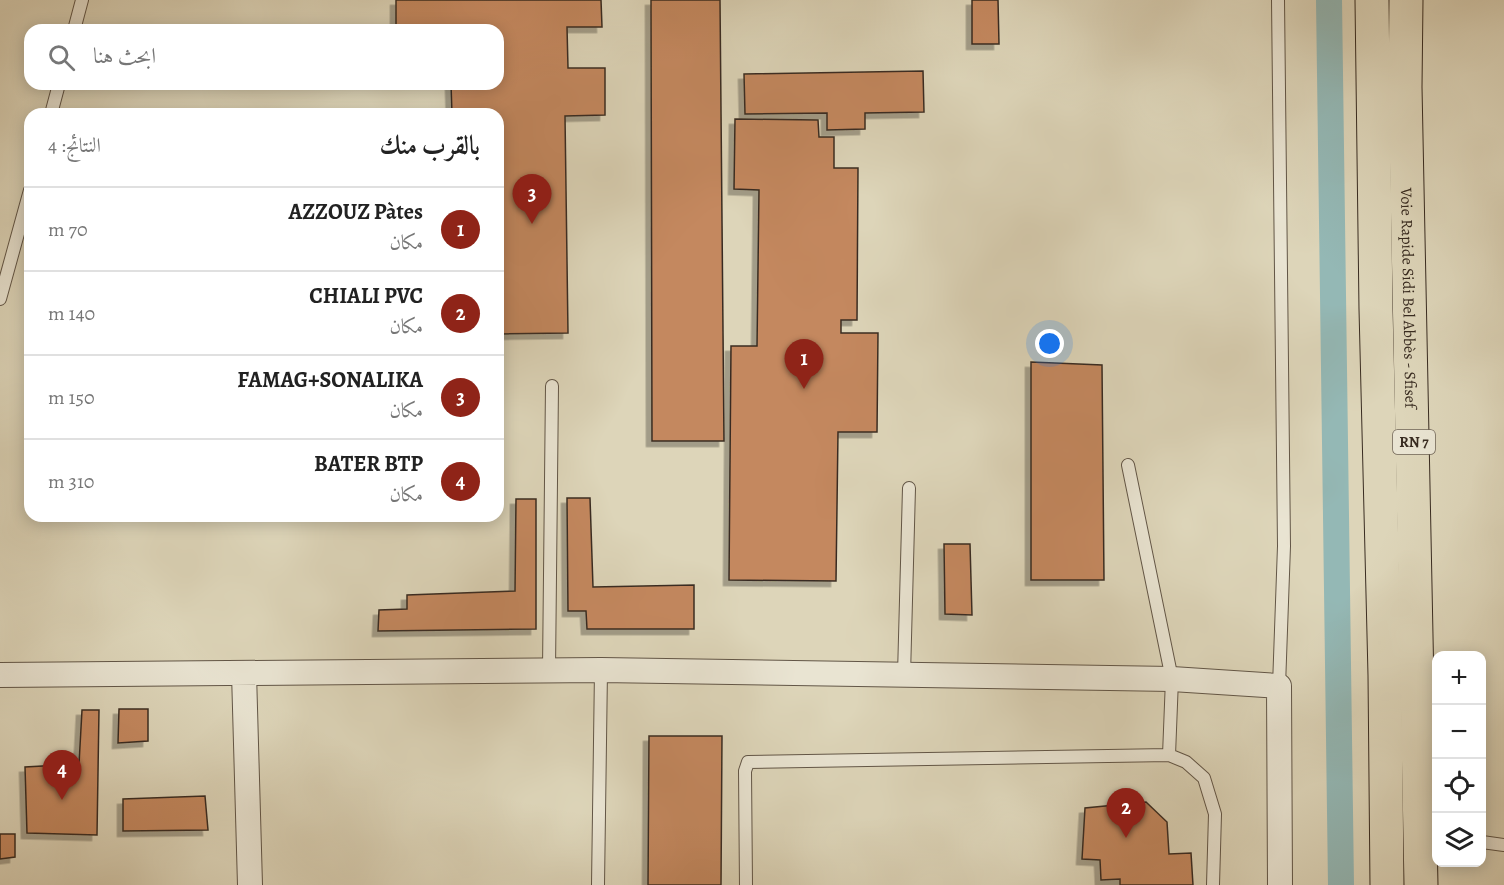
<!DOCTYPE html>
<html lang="ar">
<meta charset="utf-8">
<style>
body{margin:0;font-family:Alegreya,Amiri,serif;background:#f2f2f2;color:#222;direction:rtl}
.controls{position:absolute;right:18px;bottom:18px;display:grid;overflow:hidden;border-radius:12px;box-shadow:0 3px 15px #0003}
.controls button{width:54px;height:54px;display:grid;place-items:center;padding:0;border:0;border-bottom:2px solid #e0e0e0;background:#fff;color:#222;font:30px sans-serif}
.you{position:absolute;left:1050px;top:344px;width:21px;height:21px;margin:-15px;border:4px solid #fff;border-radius:50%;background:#1a73e8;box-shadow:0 0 0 9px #1a73e833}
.badge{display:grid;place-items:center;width:39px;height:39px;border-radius:50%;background:#8f2418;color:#fff;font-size:20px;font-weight:700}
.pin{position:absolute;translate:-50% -50px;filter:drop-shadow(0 2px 3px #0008)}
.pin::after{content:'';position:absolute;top:32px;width:21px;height:18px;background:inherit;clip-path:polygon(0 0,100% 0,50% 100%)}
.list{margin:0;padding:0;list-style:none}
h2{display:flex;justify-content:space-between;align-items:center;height:78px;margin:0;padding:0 24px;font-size:26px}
h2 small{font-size:20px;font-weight:400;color:#767676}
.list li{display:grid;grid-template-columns:39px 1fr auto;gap:18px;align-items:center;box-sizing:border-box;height:84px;padding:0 24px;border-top:2px solid #e0e0e0}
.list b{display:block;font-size:22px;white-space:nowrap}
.list p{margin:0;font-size:20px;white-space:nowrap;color:#767676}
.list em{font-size:20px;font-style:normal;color:#767676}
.icon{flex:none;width:33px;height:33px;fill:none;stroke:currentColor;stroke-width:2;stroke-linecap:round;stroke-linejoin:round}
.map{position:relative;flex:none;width:1504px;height:885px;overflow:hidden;direction:ltr}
.search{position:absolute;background:#fff;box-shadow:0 3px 15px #0003;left:24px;top:24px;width:480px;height:66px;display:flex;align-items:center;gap:15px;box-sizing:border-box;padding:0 21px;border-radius:18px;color:#767676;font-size:22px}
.panel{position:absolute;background:#fff;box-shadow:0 3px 15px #0003;left:24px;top:108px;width:480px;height:414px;border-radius:18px;direction:rtl}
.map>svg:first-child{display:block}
</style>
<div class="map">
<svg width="1504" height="885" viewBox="0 0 1504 885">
<defs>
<filter id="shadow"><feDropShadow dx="-5.5" dy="5.5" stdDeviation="0" flood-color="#0004"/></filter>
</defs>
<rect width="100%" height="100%" fill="#ddd5b9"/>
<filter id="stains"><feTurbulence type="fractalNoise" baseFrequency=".00333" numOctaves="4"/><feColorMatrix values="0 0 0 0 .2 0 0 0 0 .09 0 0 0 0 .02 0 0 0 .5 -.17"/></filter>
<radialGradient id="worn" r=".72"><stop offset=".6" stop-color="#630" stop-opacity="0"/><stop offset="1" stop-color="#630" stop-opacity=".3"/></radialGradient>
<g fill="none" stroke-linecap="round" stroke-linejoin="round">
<path stroke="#94b8b5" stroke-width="26" d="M1329 0 1341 885"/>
</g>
<path fill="#c4885f" stroke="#392c21" stroke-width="1.5" filter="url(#shadow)" d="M396 0H601L602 27H567L568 68H605V115L565 116 568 333 498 334V114H452L451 84H498V30H396Z
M651 0H720L724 441H652Z
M972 0H998L999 44H972Z
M923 71 924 112 865 113V129L827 130V113L745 114 744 74Z
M735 119 818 120 819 137H834V168H858L857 320H841V333H878L877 432H838L836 581 729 580 731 346H757L759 190 734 189Z
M1031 362 1102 365 1104 580H1031Z
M567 498H590L593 587 694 585V629H587L586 611H568Z
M516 499H536V629L378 631 379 610 407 609V595L515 591Z
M944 544H970L972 615 945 614Z
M119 709H148V741L118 743Z
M82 710H99L97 835 27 833 25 767 79 764Z
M649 736H722L721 885H648Z
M205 796 208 830 123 831V799Z
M1146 802 1167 822 1169 854 1191 853 1193 885H1120V879L1101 880 1100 860 1082 859 1085 808Z
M0 834H15V857L0 859Z"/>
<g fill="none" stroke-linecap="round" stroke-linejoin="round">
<g stroke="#625647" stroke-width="14">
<path id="service" d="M1278 0 1284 546 1279 686
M74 30 82 0
M51 114 59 84
M0 299 30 190
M549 670 552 386
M904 675 909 488
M1169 755 1186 762 1204 778 1215 814 1213 885
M1482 842 1504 845
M598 885 601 670
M746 885 745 771 748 762 1169 755 1172 679 1128 465"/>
</g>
<g stroke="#625647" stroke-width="26">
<path id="minor" d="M244 673 250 885
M0 675 601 670 1172 679 1279 686 1280 885"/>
</g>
<g stroke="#392c21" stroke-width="35">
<g id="trunk">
<path d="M1372 0 1376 309 1385 675 1387 885"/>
<path id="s1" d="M1406 0 1405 87 1421 885"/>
</g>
</g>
<use href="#service" stroke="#e9e4d2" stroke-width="12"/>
<use href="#minor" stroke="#e9e4d2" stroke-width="24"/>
<use href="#trunk" stroke="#ddd5b9" stroke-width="33"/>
</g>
<g text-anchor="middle" stroke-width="4.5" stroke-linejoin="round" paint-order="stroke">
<rect fill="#e9e4d2" stroke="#6e6356" stroke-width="1.5" x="1393" y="430" width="42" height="24" rx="4.5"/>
<g font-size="15" font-weight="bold" fill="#392c21">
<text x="1414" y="447">RN 7</text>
</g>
<g font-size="16" fill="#392c21" stroke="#e9e4d2">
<text dy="6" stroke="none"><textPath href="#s1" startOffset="298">Voie Rapide Sidi Bel Abbès - Sfisef</textPath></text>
</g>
</g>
<rect width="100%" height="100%" filter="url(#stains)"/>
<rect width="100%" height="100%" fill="url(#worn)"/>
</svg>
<div class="controls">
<button>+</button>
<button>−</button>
<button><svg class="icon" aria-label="locate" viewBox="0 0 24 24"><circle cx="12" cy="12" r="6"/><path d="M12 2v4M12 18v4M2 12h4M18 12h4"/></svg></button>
<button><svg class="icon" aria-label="layers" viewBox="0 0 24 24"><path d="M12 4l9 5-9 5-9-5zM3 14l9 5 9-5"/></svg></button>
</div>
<div class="you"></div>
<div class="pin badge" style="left:804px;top:389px">1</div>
<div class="pin badge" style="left:1126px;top:838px">2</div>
<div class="pin badge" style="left:532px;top:224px">3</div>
<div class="pin badge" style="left:62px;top:800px">4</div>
<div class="search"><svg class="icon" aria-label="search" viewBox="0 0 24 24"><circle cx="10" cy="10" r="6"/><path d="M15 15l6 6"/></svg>ابحث هنا</div>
<section class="panel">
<h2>بالقرب منك<small>النتائج: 4</small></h2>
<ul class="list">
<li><span class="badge">1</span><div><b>AZZOUZ Pàtes</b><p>مكان</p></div><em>70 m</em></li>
<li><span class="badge">2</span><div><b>CHIALI PVC</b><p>مكان</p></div><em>140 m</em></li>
<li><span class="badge">3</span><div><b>FAMAG+SONALIKA</b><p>مكان</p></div><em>150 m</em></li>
<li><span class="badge">4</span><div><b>BATER BTP</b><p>مكان</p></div><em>310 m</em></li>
</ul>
</section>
</div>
